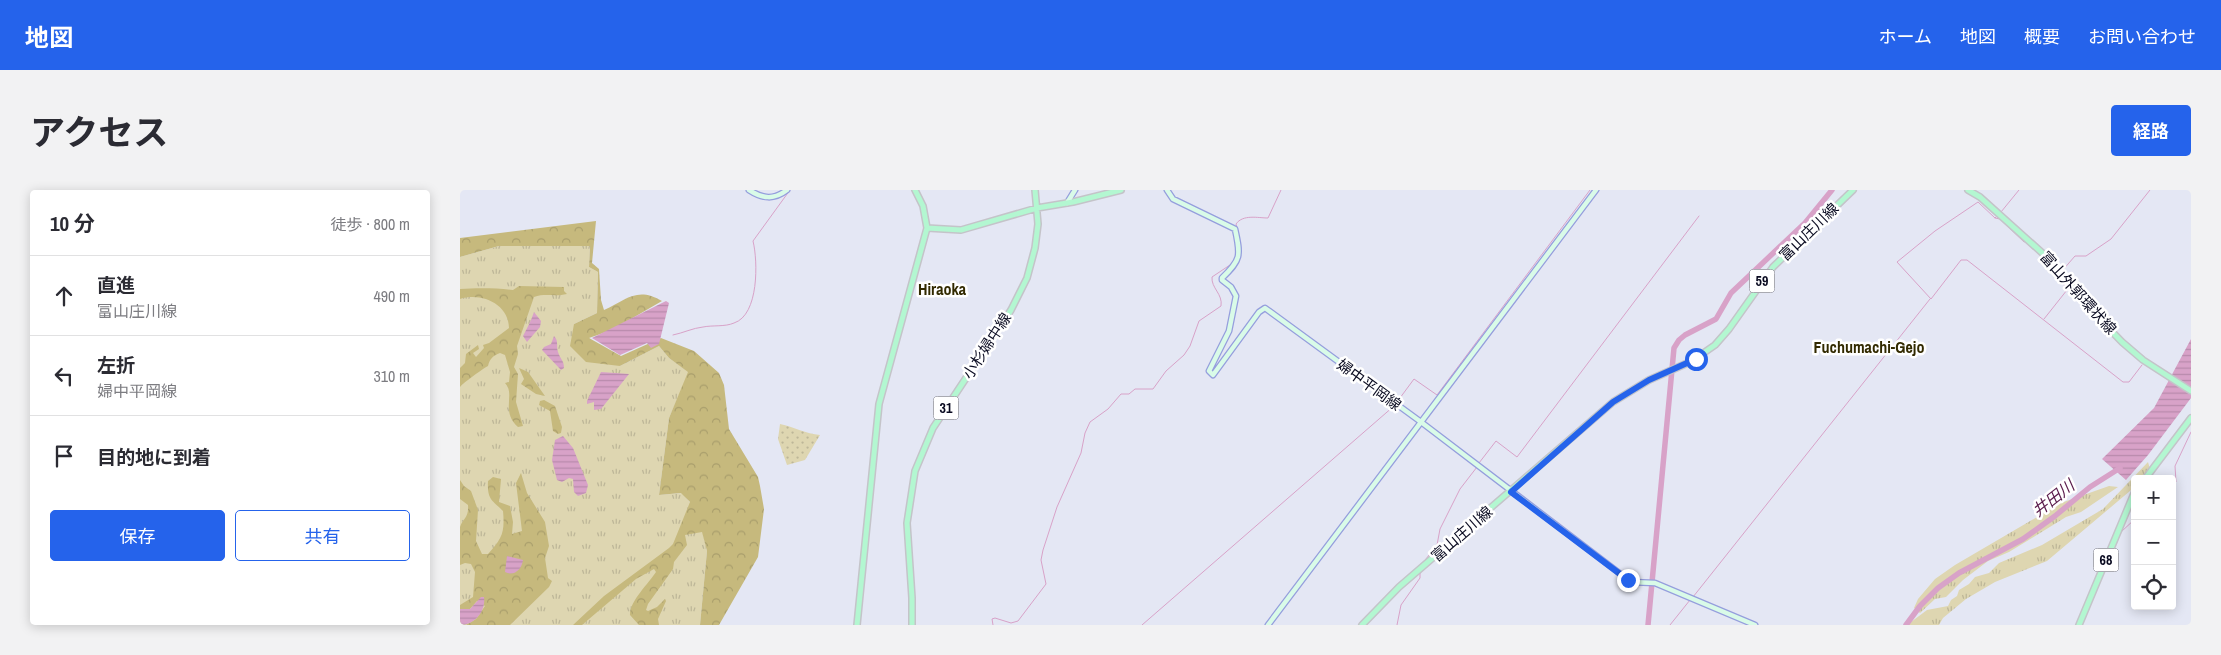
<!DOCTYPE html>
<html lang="ja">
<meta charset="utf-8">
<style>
body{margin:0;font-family:"Archivo Narrow","Noto Sans JP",sans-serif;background:#f2f2f3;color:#2b2b33}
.controls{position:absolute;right:15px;bottom:15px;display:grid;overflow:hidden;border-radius:5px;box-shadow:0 2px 12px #0003}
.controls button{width:45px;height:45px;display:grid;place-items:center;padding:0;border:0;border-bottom:1px solid #e1e1e2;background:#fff;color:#2b2b33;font:25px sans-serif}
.stop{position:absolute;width:15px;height:15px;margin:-11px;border:4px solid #2563eb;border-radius:50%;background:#fff}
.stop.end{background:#2563eb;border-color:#fff;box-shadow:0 1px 5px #0008}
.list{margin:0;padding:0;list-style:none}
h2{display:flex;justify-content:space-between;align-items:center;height:65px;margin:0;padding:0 20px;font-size:21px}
h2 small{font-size:16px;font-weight:400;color:#7c7c81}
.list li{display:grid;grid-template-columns:32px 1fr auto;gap:15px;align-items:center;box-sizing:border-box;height:80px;padding:0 20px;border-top:1px solid #e1e1e2}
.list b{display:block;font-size:19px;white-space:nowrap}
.list p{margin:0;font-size:16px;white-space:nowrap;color:#7c7c81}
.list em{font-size:16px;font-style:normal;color:#7c7c81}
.actions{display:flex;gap:10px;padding:15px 20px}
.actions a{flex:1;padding:11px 0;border:1px solid #2563eb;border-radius:5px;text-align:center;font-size:18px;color:#2563eb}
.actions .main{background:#2563eb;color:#fff}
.icon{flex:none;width:28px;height:28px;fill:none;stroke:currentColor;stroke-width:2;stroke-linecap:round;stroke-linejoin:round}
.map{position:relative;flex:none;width:1731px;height:435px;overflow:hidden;border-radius:5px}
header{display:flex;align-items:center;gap:30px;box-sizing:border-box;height:70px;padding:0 25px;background:#2563eb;color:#fff}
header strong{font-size:24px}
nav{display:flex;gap:28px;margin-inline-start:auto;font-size:18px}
.intro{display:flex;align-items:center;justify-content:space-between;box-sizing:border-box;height:120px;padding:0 30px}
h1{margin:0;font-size:35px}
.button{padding:12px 22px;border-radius:5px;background:#2563eb;color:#fff;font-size:18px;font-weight:700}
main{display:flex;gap:30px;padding:0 30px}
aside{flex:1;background:#fff;border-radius:5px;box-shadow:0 2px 12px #0003}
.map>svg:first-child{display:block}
</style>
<header>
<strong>地図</strong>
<nav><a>ホーム</a><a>地図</a><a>概要</a><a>お問い合わせ</a></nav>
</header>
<div class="intro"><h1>アクセス</h1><a class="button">経路</a></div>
<main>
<aside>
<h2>10 分<small>徒歩 · 800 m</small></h2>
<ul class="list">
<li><svg class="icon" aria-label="ahead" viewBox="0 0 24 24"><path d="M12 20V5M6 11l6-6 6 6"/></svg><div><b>直進</b><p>富山庄川線</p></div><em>490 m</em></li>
<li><svg class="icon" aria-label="left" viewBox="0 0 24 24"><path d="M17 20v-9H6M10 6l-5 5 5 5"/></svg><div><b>左折</b><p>婦中平岡線</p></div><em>310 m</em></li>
<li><svg class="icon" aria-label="arrive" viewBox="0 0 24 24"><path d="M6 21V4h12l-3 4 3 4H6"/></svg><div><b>目的地に到着</b></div></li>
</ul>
<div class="actions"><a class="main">保存</a><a>共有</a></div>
</aside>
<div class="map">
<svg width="1731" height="435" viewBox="0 0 1731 435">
<defs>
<pattern id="grass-tufts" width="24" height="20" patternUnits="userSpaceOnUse" patternTransform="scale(1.25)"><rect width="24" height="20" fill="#ded6b1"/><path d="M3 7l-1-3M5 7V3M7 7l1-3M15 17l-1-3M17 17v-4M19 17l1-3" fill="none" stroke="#bdb698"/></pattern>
<pattern id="forest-crowns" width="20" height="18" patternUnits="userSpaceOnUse" patternTransform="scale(1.25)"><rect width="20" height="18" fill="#c6b97d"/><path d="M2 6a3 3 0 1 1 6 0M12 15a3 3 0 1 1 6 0" fill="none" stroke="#a99e6c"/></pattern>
<pattern id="park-dots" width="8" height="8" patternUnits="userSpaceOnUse" patternTransform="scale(1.25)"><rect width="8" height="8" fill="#ded6b1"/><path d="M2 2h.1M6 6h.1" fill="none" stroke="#bdb698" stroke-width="1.8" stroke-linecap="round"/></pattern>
<pattern id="water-rules" width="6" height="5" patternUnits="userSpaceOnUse" patternTransform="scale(1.25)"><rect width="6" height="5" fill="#d8a2c8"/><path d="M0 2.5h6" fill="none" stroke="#b88aac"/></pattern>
</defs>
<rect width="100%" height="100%" fill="#e4e7f4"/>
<path fill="url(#grass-tufts)" d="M39 56H130L129 77 138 82 137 123 114 134 160 176 199 156 209 168 229 182 209 228 199 305 222 303 238 322 247 361 240 435H0V67Z
M1688 272 1690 279 1681 289H1675V296L1670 301 1587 371 1535 392 1506 409 1483 428 1479 435H1447L1467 420 1488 416 1491 410 1497 406 1499 400 1509 394 1515 387 1529 383 1539 373 1582 355 1643 319Z
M1649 296 1658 297 1621 322 1606 327 1549 362 1528 371 1503 390 1486 407 1475 409 1460 423 1454 418 1458 409 1475 389 1495 375 1601 313Z"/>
<path fill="url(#forest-crowns)" d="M136 31 132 73 139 79 141 110 144 120C166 110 177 96 202 111L152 140 129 148 161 166 201 148 234 161 259 183 264 195 269 239 298 287 300 296 304 319 298 367 259 435H240L247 361 242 342 225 345 227 355 214 372 213 379 188 414 186 420 188 421 197 417 205 409 206 411 198 429 199 435H179L170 425C169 412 189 393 196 382L194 379 176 389 122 435H113L144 406 209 358 213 354 230 312 221 303 199 305 209 228 228 182 209 168 199 156 160 176 126 172 110 156 114 134 137 123 138 82 129 77 130 56H39L0 67V48Z
M59 96 104 97V101L107 104C95 107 85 103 74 107L57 156 58 164 54 177 58 184 56 212 63 236 58 237C40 221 56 204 45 193L49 192 50 182 45 165 40 163C33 166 30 168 28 176 24 178 3 193 0 197V178L5 173 6 164 18 155 19 159 13 163 16 167 24 158 23 155 29 153 49 138C49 114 21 102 0 109V99C16 98 38 98 53 100Z
M59 178 68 182 85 206 76 204 61 194 64 189Z
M84 210 95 216 102 237 101 243 98 244 93 241 90 221 79 215 80 211Z
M61 283 67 303 85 332 89 356 85 368 88 388 92 391 89 397 50 435H6L16 429 25 416 17 411 10 419 1 424 0 435V415L13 407 15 382 11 374 5 373 0 375C0 366 0 345 0 337 3 328 9 328 8 315L0 309V290L4 296 11 301 18 320 16 351 22 364H28C42 348 45 343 43 321 32 310 27 310 28 291L33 287 41 289 39 312 50 316 53 332 52 344 62 341 56 293Z"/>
<path fill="url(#park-dots)" d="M320 234C334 237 346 244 360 245L345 270 327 275 318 249Z"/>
<path fill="url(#water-rules)" d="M206 111 209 113 199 154 191 158 187 153 160 165 132 148Z
M74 122 81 131 80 137 67 152 63 146C67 138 71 131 74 122Z
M94 146C99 151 96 156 98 162 100 169 104 170 104 178L101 180 82 160 84 157 91 154Z
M1731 149V208L1688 265 1666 290 1642 269 1694 218Z
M141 182 169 184 141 219 134 220V212L127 214V211Z
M103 246 113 258 128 295 126 303 118 306 114 302 113 289 109 288 102 292 97 290 92 270 95 250Z
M47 366 63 370C62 379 54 387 45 382Z
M21 407H24C26 421 15 435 0 435V419H10Z"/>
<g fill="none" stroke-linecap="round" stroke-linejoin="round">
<path stroke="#d8a2c8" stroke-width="1" d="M1541 22 1559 0
M1538 25 1535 28 1518 12 1475 41 1437 72 1471 109 1501 70H1507L1663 192H1669L1682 175
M1535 28 1540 29 1564 52
M777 38 776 34C783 24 798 28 808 28L821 0
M1602 81 1615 66H1626L1651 49 1690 0
M1584 129 1607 100 1599 86 1600 84
M213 145C223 143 233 138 243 137 253 135 265 137 274 133 299 125 298 71 293 51L330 0
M937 212 954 189 977 205 1130 0
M1019 273 1036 251 1057 267 1239 26
M1712 295 1716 292 1715 276 1731 242
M1661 342 1675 329
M962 374 977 355 980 339 1000 299 1017 277
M1233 407 1470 109
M533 435 532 429 535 428 551 433 558 431 586 394 581 370 583 360 597 317 621 263 625 243 630 232 648 219 661 204H669L675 199H693L706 181 724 165 730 156 739 131 761 116C763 104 751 98 752 87L773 73
M682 435 934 216
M937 435 941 415 960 388V380
M1210 435 1230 410"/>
<path stroke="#d8a2c8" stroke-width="5.5" d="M1188 435 1214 158 1219 150 1225 145 1256 129 1271 103 1345 33 1372 0
M1446 435 1460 416 1478 398 1499 383 1563 349 1595 326 1630 297 1660 278"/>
<g stroke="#959edd" stroke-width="7">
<path id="secondary" d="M289 0C303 9 314 10 327 0
M707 0 713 9 775 39C781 66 781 70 762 88V90L771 97 776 106 769 141 749 181 753 185 799 122 805 118 961 232 1171 392 1195 393 1295 435
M607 13 615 0
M808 435 1136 0"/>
</g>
<g stroke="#c4c4c9" stroke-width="8">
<path id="primary" d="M1508 0 1520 7 1589 69 1631 120 1662 152 1683 170 1731 201
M467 38 501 40 577 18 613 12 661 0
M1685 289 1731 228
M397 435 419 214 467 38 463 16 455 0
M452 435V408L447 333 455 281 473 238 551 120 567 88 575 58 578 34 575 0
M902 435 939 397 1153 212 1189 190 1232 171 1255 155 1269 139 1313 77 1393 0
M1619 435 1675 301"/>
</g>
<use href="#secondary" stroke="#d9fbe8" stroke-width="4.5"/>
<use href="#primary" stroke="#b3f7d1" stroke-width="5"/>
</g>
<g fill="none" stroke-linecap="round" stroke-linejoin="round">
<path stroke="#2563eb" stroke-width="6" d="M1168 390 1051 302 1153 212 1189 190 1236 169"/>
</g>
<g text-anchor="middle" stroke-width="5" stroke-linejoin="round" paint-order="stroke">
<g fill="#fff" stroke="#535463" stroke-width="1">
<rect x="1289.5" y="79.5" width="25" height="23" rx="4"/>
<rect x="473.5" y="206.5" width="25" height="23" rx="4"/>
<rect x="1633.5" y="358.5" width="25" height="23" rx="4"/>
</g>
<g font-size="14" font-weight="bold" fill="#090a20">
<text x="1302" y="96">59</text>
<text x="486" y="223">31</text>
<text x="1646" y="375">68</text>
</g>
<g font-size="15" fill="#090a20" stroke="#fff">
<text transform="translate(1349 42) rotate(-44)" y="5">富山庄川線</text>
<text transform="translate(1618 103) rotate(48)" y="5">富山外郭環状線</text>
<text transform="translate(527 156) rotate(-57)" y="5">小杉婦中線</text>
<text transform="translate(909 195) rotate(36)" y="5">婦中平岡線</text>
<text transform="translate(1002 344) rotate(-41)" y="5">富山庄川線</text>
</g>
<g font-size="16" font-weight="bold" fill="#322a00" stroke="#fff">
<text x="482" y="105">Hiraoka</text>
<text x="1409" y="163">Fuchumachi-Gejo</text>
</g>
<g font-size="16" font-style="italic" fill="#58194a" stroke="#fff">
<text transform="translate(1593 308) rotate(-38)" y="6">井田川</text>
</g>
</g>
</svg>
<div class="controls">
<button>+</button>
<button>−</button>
<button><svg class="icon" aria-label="locate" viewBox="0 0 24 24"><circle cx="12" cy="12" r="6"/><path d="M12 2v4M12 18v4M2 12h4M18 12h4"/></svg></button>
</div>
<div class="stop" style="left:1236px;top:169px"></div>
<div class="stop end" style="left:1168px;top:390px"></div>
</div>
</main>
